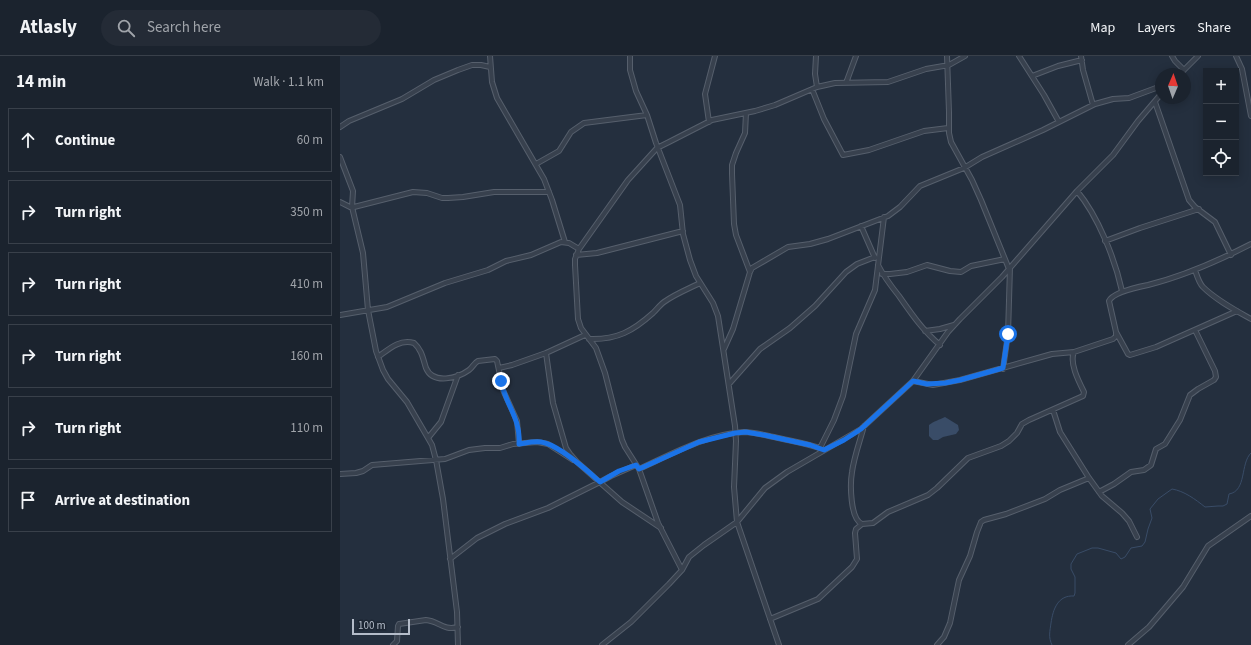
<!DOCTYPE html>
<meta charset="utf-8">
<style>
body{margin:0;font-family:"Source Sans 3",sans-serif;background:#242b36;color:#f1f3f6}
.controls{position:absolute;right:12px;top:12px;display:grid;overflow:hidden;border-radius:0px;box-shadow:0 2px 10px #0003}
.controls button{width:36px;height:36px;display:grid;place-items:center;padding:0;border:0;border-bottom:1px solid #39404a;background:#1b232e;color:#f1f3f6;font:20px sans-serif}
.compass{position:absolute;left:815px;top:12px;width:36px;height:36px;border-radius:50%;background:#1b232e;box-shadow:0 2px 10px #0003;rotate:2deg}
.scale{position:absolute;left:12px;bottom:10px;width:58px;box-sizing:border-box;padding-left:4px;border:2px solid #b4bcc9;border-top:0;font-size:11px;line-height:14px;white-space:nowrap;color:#b4bcc9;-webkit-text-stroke:3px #1d2633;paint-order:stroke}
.stop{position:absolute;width:12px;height:12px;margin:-9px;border:3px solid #1a73e8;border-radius:50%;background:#fff}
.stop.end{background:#1a73e8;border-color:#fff;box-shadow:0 1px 4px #0008}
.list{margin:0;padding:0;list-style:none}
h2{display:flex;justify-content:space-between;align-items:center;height:52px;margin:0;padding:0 16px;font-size:17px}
h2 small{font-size:13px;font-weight:400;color:#a0a4aa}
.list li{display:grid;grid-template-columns:26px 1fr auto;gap:12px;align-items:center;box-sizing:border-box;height:64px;margin:0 8px 8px;padding:0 8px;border:1px solid #39404a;border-radius:0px}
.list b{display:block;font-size:15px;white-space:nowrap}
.list em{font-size:13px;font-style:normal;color:#a0a4aa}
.icon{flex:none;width:22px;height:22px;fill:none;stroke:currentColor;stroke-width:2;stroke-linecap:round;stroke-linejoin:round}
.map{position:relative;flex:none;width:911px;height:589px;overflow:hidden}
header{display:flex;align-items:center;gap:24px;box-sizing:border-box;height:56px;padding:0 20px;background:#1b232e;border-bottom:1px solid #39404a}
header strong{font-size:19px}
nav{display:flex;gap:22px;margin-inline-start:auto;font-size:14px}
.search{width:280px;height:36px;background:#242b36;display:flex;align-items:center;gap:10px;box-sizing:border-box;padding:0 14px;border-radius:22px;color:#a0a4aa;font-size:15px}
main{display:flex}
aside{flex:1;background:#1b232e}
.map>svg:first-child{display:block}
</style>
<header>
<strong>Atlasly</strong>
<div class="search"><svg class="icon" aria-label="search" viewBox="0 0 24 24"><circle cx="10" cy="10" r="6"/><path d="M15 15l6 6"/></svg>Search here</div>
<nav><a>Map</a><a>Layers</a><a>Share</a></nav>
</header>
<main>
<aside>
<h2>14 min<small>Walk · 1.1 km</small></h2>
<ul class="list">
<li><svg class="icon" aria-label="ahead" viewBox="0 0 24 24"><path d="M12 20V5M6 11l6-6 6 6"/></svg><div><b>Continue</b></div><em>60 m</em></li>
<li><svg class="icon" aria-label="right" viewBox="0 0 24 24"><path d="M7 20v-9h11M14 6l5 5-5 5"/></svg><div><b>Turn right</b></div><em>350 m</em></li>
<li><svg class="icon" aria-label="right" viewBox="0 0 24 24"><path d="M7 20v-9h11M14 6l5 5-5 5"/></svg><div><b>Turn right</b></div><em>410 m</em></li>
<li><svg class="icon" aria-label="right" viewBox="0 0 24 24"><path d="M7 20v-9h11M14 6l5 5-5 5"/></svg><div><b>Turn right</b></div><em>160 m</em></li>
<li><svg class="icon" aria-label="right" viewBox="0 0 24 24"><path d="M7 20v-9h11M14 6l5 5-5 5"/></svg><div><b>Turn right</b></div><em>110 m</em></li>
<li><svg class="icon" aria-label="arrive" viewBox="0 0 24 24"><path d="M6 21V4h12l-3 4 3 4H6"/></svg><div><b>Arrive at destination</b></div></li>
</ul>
</aside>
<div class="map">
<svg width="911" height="589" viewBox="0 0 911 589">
<rect width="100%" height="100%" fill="#242f3e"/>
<path fill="#394c67" d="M605 361 618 369 619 374 616 378 603 381 598 384H593L589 380V369C594 365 599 364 605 361Z"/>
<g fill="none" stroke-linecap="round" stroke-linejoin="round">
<path stroke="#394c67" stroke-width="1" d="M712 589C708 581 710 575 711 567 713 553 718 539 734 540L735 537V521L731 513V508L737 498 752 492H758L776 497 781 503 785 501 791 492 802 490 805 486 808 473 812 462 810 453 818 443 832 433C844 435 855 443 865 451L878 450H883L887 448 889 438C907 435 900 407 911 397"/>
<g stroke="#565f6c" stroke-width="6">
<path id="street" d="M150 0 152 26 157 42 204 123 212 144 225 186
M290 0V14L296 35 307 59 316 87 340 149 343 178 350 204 356 220 373 247 378 260 395 370 396 385 394 431 397 466 439 589
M476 0 475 18 477 31
M607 0 609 56V77L611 86 632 124 641 144 669 213
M679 0 704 39 719 66
M741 0 743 14 753 49
M832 0 835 5 844 14
M896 0 902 13 911 60
M840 18 858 0
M692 20 718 10 742 4
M506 27 516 0
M472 33 484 63 503 99 529 94 584 75 608 72
M815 46 849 144 855 151 875 166 891 199
M406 57 405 77 396 97 392 109V118L394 168 396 179 410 216
M369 66 365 38 375 0
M0 71 9 65 62 43 94 24 118 14 132 9H141L150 11
M0 101 13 135 12 151 23 197 28 254 36 295 43 314 48 323 67 346 88 382 92 389 96 404 103 443 117 556 118 589
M196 108 219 95 231 76 244 67 307 59
M737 135C758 160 775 203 782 235
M0 146 10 151H14L73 136 87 137 102 142H108L123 141 154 136H209
M521 170 535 202
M765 185 800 172 859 153
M236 199 257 197 343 175
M538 209C544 221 551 230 559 240 571 257 583 275 600 289
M855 214C857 220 859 227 863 231 876 244 895 254 911 263
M542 218H550L567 216 587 209 610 215 621 216 631 210 665 203
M897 255 816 291 790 299 788 298 776 276 769 245C773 236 798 231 808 229 844 220 878 205 911 188
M0 259 47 251 105 227 148 214 166 205 191 199 221 186 229 187 239 193
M585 275 600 273 614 269
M245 279 206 297 213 347 226 392 230 398 237 406 282 446 321 472
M249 283C277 284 293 275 313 257 317 253 320 249 324 246 335 238 348 233 360 227
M384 293 393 273 410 216 412 212 448 191 470 188 488 183 548 160 560 151 580 130 624 112 642 101 703 74 755 48 773 43 789 42 816 32H821
M38 301C49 293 59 283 74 287 82 294 83 303 86 312 93 329 118 322 129 314 133 311 134 307 138 305L155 303 157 305 163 334 177 365 179 388
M159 312 172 309 206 297
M663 313 668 278 670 211
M573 325 593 329 620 324 712 298 734 296 773 283 776 280V277
M389 328 420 293 450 272 475 250 506 216 517 208 535 201
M713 354 720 376 749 422 762 440 782 457 789 465 797 481
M88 382 101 366 118 319
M480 392 494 364 503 340 516 278 535 234 544 161
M299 413C332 398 367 378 404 376 413 376 424 379 434 381 450 385 466 387 482 393
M0 418 16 417 23 415 32 409 105 403 129 394 145 392H160L173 388 197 386 208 388 233 404
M759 436 774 428 791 416 804 414 811 409 816 393 825 388 840 364 850 339 858 333 874 324 876 321 875 315 855 274
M522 468C510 463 510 428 512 416 514 401 520 385 524 370
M110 503 137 482 165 468 208 452 260 426 271 420 296 409
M342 514 318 467 299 413 285 391 282 384 265 317 256 292 241 272 238 263 235 209V203L239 193 288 124 317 92 329 86 372 64 415 55 435 49 477 31 495 27 548 26 586 13 609 9 625 0
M430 563 478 543 512 511 517 503 515 477 516 473 522 468 533 467 548 456 588 439 597 432 628 402 661 390 669 385 677 377 682 368 689 364 743 340 744 336C739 326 729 307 734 296
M53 589 57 585 58 570 59 568 86 564C99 565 103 575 118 571
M262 589 291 566 329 528 342 514 349 501 364 489 397 466 425 432 447 416 521 373 573 325 608 276 620 263 662 221 737 135 773 99 798 65 821 38
M597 589 604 581 610 567 619 524 630 500 637 476 641 466 644 464 666 458 705 443 720 434 749 422
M788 589 809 571 843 531 868 490 911 460"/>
</g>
<use href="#street" stroke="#38414e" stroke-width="4"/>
</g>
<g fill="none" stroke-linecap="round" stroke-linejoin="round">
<path stroke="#1a73e8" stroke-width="5" d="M161 325C165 348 181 362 179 388 186 387 194 385 201 386 217 388 248 415 260 426L279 415 296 409 299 413 359 386 395 377 406 376 424 379 470 389 484 394 504 384 521 373 573 325 587 328 605 327 620 324 663 312 668 278"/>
</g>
</svg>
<div class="controls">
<button>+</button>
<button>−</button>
<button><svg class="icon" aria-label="locate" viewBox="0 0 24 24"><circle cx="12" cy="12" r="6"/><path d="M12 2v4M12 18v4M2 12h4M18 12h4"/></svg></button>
</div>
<svg class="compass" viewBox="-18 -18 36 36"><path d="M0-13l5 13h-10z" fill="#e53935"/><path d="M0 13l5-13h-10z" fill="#a0a4aa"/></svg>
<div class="scale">100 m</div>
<div class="stop" style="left:668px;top:278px"></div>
<div class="stop end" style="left:161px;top:325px"></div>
</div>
</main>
